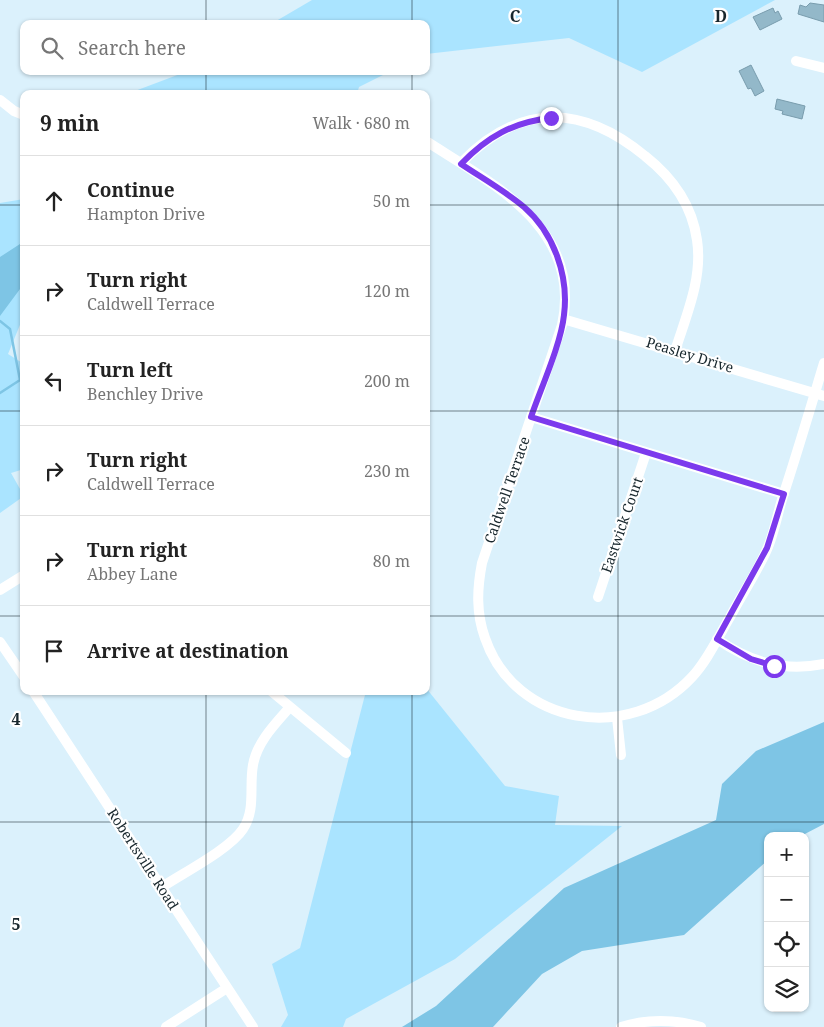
<!DOCTYPE html>
<meta charset="utf-8">
<style>
body{margin:0;font-family:"Noto Serif",serif;background:#f6f6f6;color:#222}
.controls{position:absolute;right:15px;bottom:15px;display:grid;overflow:hidden;border-radius:10px;box-shadow:0 1px 4px #0004}
.controls button{width:45px;height:45px;display:grid;place-items:center;padding:0;border:0;border-bottom:1px solid #e0e0e0;background:#fff;color:#222;font:25px sans-serif}
.stop{position:absolute;width:15px;height:15px;margin:-11px;border:4px solid #7c3aed;border-radius:50%;background:#fff}
.stop.end{background:#7c3aed;border-color:#fff;box-shadow:0 1px 5px #0008}
.list{margin:0;padding:0;list-style:none}
h2{display:flex;justify-content:space-between;align-items:center;height:65px;margin:0;padding:0 20px;font-size:21px}
h2 small{font-size:16px;font-weight:400;color:#767676}
.list li{display:grid;grid-template-columns:32px 1fr auto;gap:15px;align-items:center;box-sizing:border-box;height:90px;padding:0 20px;border-top:1px solid #e0e0e0}
.list b{display:block;font-size:19px;white-space:nowrap}
.list p{margin:0;font-size:16px;white-space:nowrap;color:#767676}
.list em{font-size:16px;font-style:normal;color:#767676}
.icon{flex:none;width:28px;height:28px;fill:none;stroke:currentColor;stroke-width:2;stroke-linecap:round;stroke-linejoin:round}
.map{position:relative;flex:none;width:824px;height:1027px;overflow:hidden}
.search{position:absolute;background:#fff;box-shadow:0 1px 4px #0004;left:20px;top:20px;width:410px;height:55px;display:flex;align-items:center;gap:12px;box-sizing:border-box;padding:0 18px;border-radius:10px;color:#767676;font-size:19px}
.panel{position:absolute;background:#fff;box-shadow:0 1px 4px #0004;left:20px;top:90px;width:410px;height:605px;border-radius:10px}
.map>svg:first-child{display:block}
</style>
<div class="map">
<svg width="824" height="1027" viewBox="0 0 824 1027">
<rect width="100%" height="100%" fill="#dbf1fc"/>
<path fill="#aae4ff" d="M312 0H775L642 72 569 38 426 54V24H271Z
M188 71H391L359 87 357 94H127Z
M24 199V315L8 354 24 364V469L11 473 24 496 0 513V203Z
M426 688 505 786 559 796 555 825 622 826 455 959 346 1019 343 1027H281L288 1015 272 964 300 948 366 691H426Z"/>
<path fill="#7ec5e5" d="M20 244H24V278L20 289 0 316V257Z
M824 722V824L801 836H768V860L684 935 582 951 542 974 493 1027H402L436 1006 564 888 716 820 722 784 756 751Z"/>
<g fill="none" stroke-linecap="round" stroke-linejoin="round">
<path stroke="#7ec5e5" stroke-width="2.5" d="M0 321 10 329 20 380 0 393"/>
</g>
<path fill="#93b8c9" stroke="#799cad" d="M810 3 824 5V22L798 14 800 5 806 7Z
M773 8 775 13 778 11 782 19 760 30 753 17Z
M751 65 764 91 755 96 751 88 748 89 739 71Z
M777 99 805 106 802 119 782 114 783 111 775 109Z"/>
<g fill="none" stroke-linecap="round" stroke-linejoin="round">
<path stroke="#fff" stroke-width="10" d="M796 61 824 68
M0 100 14 111 24 115
M426 141C494 185 583 228 562 325L482 563C477 589 476 613 485 638 515 726 630 744 692 677 708 660 718 637 730 617 742 594 758 571 768 547 775 530 778 511 784 493 798 450 811 406 824 363
M461 163C519 103 582 104 645 156 673 178 692 205 697 240 703 278 686 316 675 351
M563 319 824 396
M531 417 784 494
M0 590 24 575
M598 597 646 453
M717 639C750 662 783 672 824 664
M0 642 24 677
M33 691 253 1027
M271 691 346 753
M617 718 621 755
M162 887C183 873 230 849 243 829 256 810 249 786 253 765 257 742 275 724 290 707
M166 1027 227 988
M621 1027C647 1019 674 1019 701 1027"/>
</g>
<g fill="none" stroke-linecap="round" stroke-linejoin="round">
<path stroke="#7c3aed" stroke-width="6" d="M551 118C513 122 487 137 461 164 482 178 505 191 524 207 554 233 569 276 564 315 561 344 541 388 531 417L784 494 767 548 717 639 751 659 774 666"/>
</g>
<path fill="none" stroke="#18272d" stroke-width="1" stroke-opacity="0.55" d="M206 0V24M412 0V24M618 0V1027M206 71V94M412 71V94M0 205H24M426 205H824M0 411H24M426 411H824M0 616H24M426 616H824M206 691V1027M412 691V1027M0 822H824"/>
<g text-anchor="middle" stroke-width="4.5" stroke-linejoin="round" paint-order="stroke">
<g font-size="14" fill="#18272d" stroke="#fff">
<text transform="translate(690 355) rotate(17)" y="5">Peasley Drive</text>
<text transform="translate(507 490) rotate(-71)" y="5">Caldwell Terrace</text>
<text transform="translate(622 525) rotate(-71)" y="5">Eastwick Court</text>
<text transform="translate(143 859) rotate(57)" y="5">Robertsville Road</text>
</g>
</g>
<g font-size="16" text-anchor="middle" font-weight="bold" fill="#18272d" stroke="#fff" stroke-width="4.5" stroke-linejoin="round" paint-order="stroke">
<text x="515" y="22">C</text>
<text x="721" y="22">D</text>
<text x="16" y="725">4</text>
<text x="16" y="930">5</text>
</g>
</svg>
<div class="controls">
<button>+</button>
<button>−</button>
<button><svg class="icon" aria-label="locate" viewBox="0 0 24 24"><circle cx="12" cy="12" r="6"/><path d="M12 2v4M12 18v4M2 12h4M18 12h4"/></svg></button>
<button><svg class="icon" aria-label="layers" viewBox="0 0 24 24"><path d="M12 4l9 5-9 5-9-5zM3 14l9 5 9-5"/></svg></button>
</div>
<div class="stop" style="left:774px;top:666px"></div>
<div class="stop end" style="left:551px;top:118px"></div>
<div class="search"><svg class="icon" aria-label="search" viewBox="0 0 24 24"><circle cx="10" cy="10" r="6"/><path d="M15 15l6 6"/></svg>Search here</div>
<section class="panel">
<h2>9 min<small>Walk · 680 m</small></h2>
<ul class="list">
<li><svg class="icon" aria-label="ahead" viewBox="0 0 24 24"><path d="M12 20V5M6 11l6-6 6 6"/></svg><div><b>Continue</b><p>Hampton Drive</p></div><em>50 m</em></li>
<li><svg class="icon" aria-label="right" viewBox="0 0 24 24"><path d="M7 20v-9h11M14 6l5 5-5 5"/></svg><div><b>Turn right</b><p>Caldwell Terrace</p></div><em>120 m</em></li>
<li><svg class="icon" aria-label="left" viewBox="0 0 24 24"><path d="M17 20v-9H6M10 6l-5 5 5 5"/></svg><div><b>Turn left</b><p>Benchley Drive</p></div><em>200 m</em></li>
<li><svg class="icon" aria-label="right" viewBox="0 0 24 24"><path d="M7 20v-9h11M14 6l5 5-5 5"/></svg><div><b>Turn right</b><p>Caldwell Terrace</p></div><em>230 m</em></li>
<li><svg class="icon" aria-label="right" viewBox="0 0 24 24"><path d="M7 20v-9h11M14 6l5 5-5 5"/></svg><div><b>Turn right</b><p>Abbey Lane</p></div><em>80 m</em></li>
<li><svg class="icon" aria-label="arrive" viewBox="0 0 24 24"><path d="M6 21V4h12l-3 4 3 4H6"/></svg><div><b>Arrive at destination</b></div></li>
</ul>
</section>
</div>
